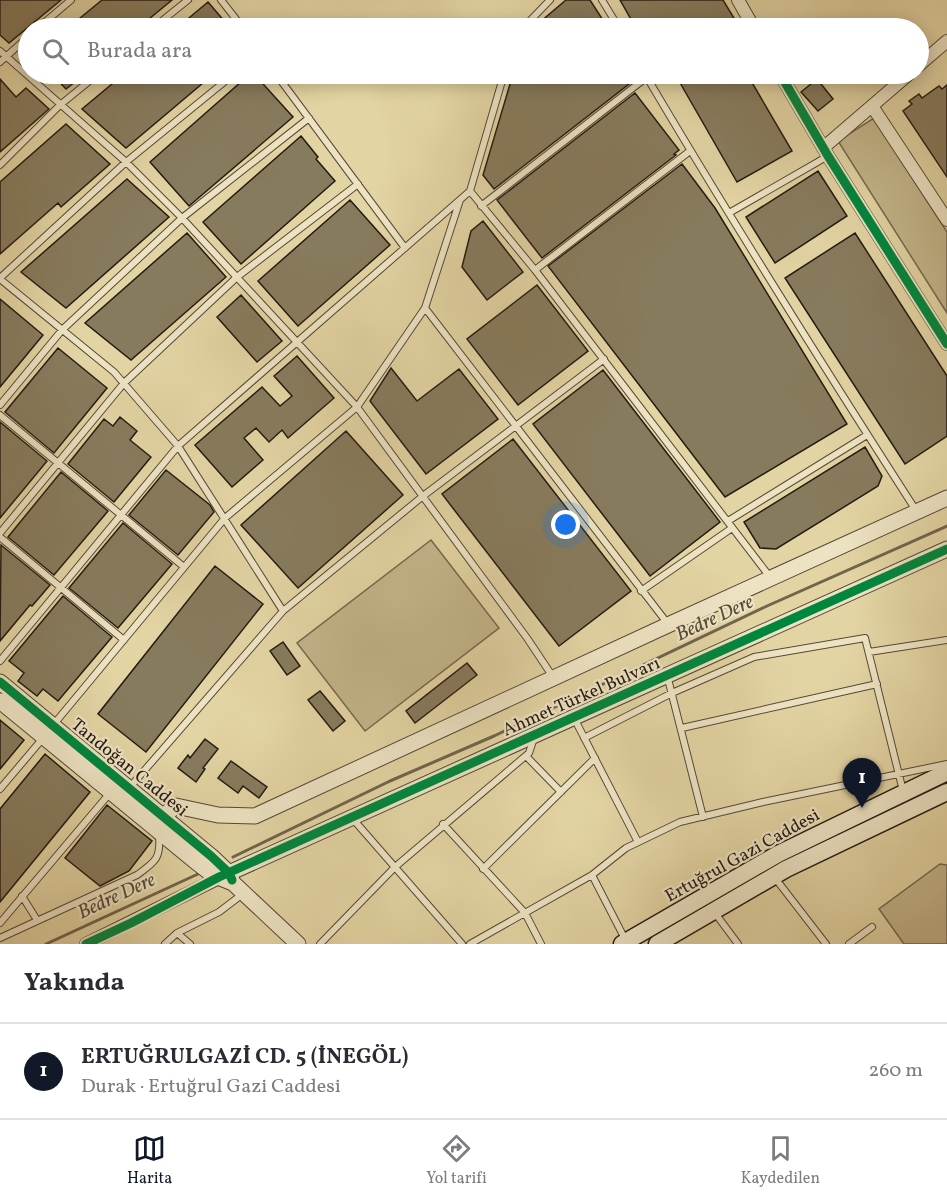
<!DOCTYPE html>
<html lang="tr">
<meta charset="utf-8">
<style>
body{margin:0;font-family:Vollkorn,serif;background:#f7f7f7;color:#2b2b33}
.you{position:absolute;left:566px;top:525px;width:21px;height:21px;margin:-15px;border:4px solid #fff;border-radius:50%;background:#1a73e8;box-shadow:0 0 0 9px #1a73e833}
.badge{display:grid;place-items:center;width:39px;height:39px;border-radius:50%;background:#111827;color:#fff;font-size:20px;font-weight:700}
.pin{position:absolute;translate:-50% -50px;filter:drop-shadow(0 2px 3px #0008)}
.pin::after{content:'';position:absolute;top:32px;width:21px;height:18px;background:inherit;clip-path:polygon(0 0,100% 0,50% 100%)}
.list{margin:0;padding:0;list-style:none}
h2{display:flex;justify-content:space-between;align-items:center;height:78px;margin:0;padding:0 24px;font-size:26px}
h2 small{font-size:20px;font-weight:400;color:#7c7c81}
.list li{display:grid;grid-template-columns:39px 1fr auto;gap:18px;align-items:center;box-sizing:border-box;height:96px;padding:0 24px;border-top:2px solid #e1e1e2}
.list b{display:block;font-size:22px;white-space:nowrap}
.list p{margin:0;font-size:20px;white-space:nowrap;color:#7c7c81}
.list em{font-size:20px;font-style:normal;color:#7c7c81}
.icon{flex:none;width:33px;height:33px;fill:none;stroke:currentColor;stroke-width:2;stroke-linecap:round;stroke-linejoin:round}
.map{position:relative;flex:none;width:947px;height:944px;overflow:hidden}
.search{position:absolute;background:#fff;box-shadow:0 3px 15px #0003;left:18px;right:18px;top:18px;height:66px;display:flex;align-items:center;gap:15px;box-sizing:border-box;padding:0 21px;border-radius:33px;color:#7c7c81;font-size:22px}
.sheet{height:174px;background:#fff}
nav{display:flex;justify-content:space-around;align-items:center;box-sizing:border-box;height:84px;border-top:2px solid #e1e1e2;background:#fff;font-size:16px;color:#7c7c81}
nav a{display:grid;justify-items:center;gap:3px}
nav .on{color:#111827}
.map>svg:first-child{display:block}
</style>
<div class="map">
<svg width="947" height="944" viewBox="0 0 947 944">
<rect width="100%" height="100%" fill="#e3d4a3"/>
<filter id="stains"><feTurbulence type="fractalNoise" baseFrequency=".00333" numOctaves="4"/><feColorMatrix values="0 0 0 0 .2 0 0 0 0 .09 0 0 0 0 .02 0 0 0 .5 -.17"/></filter>
<radialGradient id="worn" r=".72"><stop offset=".6" stop-color="#630" stop-opacity="0"/><stop offset="1" stop-color="#630" stop-opacity=".3"/></radialGradient>
<path fill="#c3b58a" stroke="#74684e" stroke-width="1.5" d="M874 118 947 232V313L838 141Z
M431 540 499 628 365 731 297 643Z
M940 864 947 865V944H904L879 909Z"/>
<g fill="none" stroke-linecap="round" stroke-linejoin="round">
<path stroke="#70644c" stroke-width="3" d="M233 857 390 781 494 736 767 606 947 526
M46 944 198 874"/>
</g>
<path fill="#877b5d" stroke="#241b12" stroke-width="1.5" d="M0 0H61L9 43 0 35Z
M102 0H172L138 28H68Z
M566 0H590L608 28H533Z
M620 0H723L740 28H636Z
M208 2 225 22 217 28H177Z
M52 74H85L66 89Z
M124 74H195L203 83 126 148 82 109Z
M250 74H254L293 117 189 206 150 162Z
M513 74H635L626 80 629 84 494 189 483 175Z
M675 74H747L792 151 737 182Z
M0 79 16 97 26 88 49 109 0 152Z
M817 79 833 99 818 111 801 92Z
M947 85V177L903 111 912 104 909 101 919 94 922 98 939 86 942 89Z
M635 93 679 150 674 154 676 155 542 258 497 200Z
M66 124 110 164 61 207 58 203 0 254V182Z
M301 136 318 157 316 159 335 181 241 264 203 222Z
M682 164 715 208 847 424 725 497 548 266Z
M818 171 847 216 775 263 746 217Z
M127 179 169 217 66 308 21 272Z
M350 200 390 245 298 326 258 281Z
M483 221 523 272 487 300 462 267 471 231Z
M187 233 226 277 131 360 85 323Z
M855 233 947 376V436L905 464 785 278Z
M537 285 588 351 518 405 467 339Z
M241 295 282 341 257 362 217 317Z
M0 299 43 335 0 387Z
M58 348 107 388 54 453 5 412Z
M297 356 334 398 288 438 282 430 269 442 256 428 244 438 263 460 232 487 195 445 262 387 280 406 292 396 274 376Z
M391 368 417 401 459 369 498 419 426 474 370 401Z
M603 370 720 522 650 576 533 424Z
M120 417 137 431 130 440 151 457 114 502 68 464 104 419 113 426Z
M0 422 47 461 0 518Z
M346 431 403 495 298 588 241 525Z
M513 439 631 591 559 646 442 494Z
M865 447 882 476 878 486 776 549 760 548 744 522Z
M166 470 210 505 214 512 178 555 129 515Z
M61 472 108 511 54 575 8 537Z
M123 523 172 564 118 628 69 588Z
M1 545 50 585 32 606 30 605 0 641Z
M215 566 263 604 146 752 98 714Z
M63 596 112 637 58 701 43 689 37 696 18 681 24 673 9 661Z
M283 642 300 666 287 675 270 651Z
M467 663 477 675 415 723 406 711Z
M320 691 345 721 333 731 308 700Z
M0 720 24 740 0 769Z
M205 739 218 749 203 768 205 769 196 782 178 768 188 755 190 758Z
M45 754 90 792 0 902V809Z
M231 761 267 787 259 798 243 786 238 793 218 778Z
M107 805 152 841 129 871 100 886 65 858Z"/>
<g fill="none" stroke-linecap="round" stroke-linejoin="round">
<g stroke="#544936" stroke-width="8">
<path id="service" d="M221 0 243 28
M602 0 619 28
M38 28 71 0
M153 28 188 0
M523 28 550 0
M0 51 126 162 182 218 357 407 527 638 553 677
M0 62 28 37
M276 74 405 248
M645 74C732 222 824 367 917 512
M0 165 60 105 98 74
M470 191 535 270 770 577
M481 206 647 77
M729 213 828 156
M535 270 690 151
M0 278 126 162 234 74
M0 279 114 372 178 446 283 611 130 787
M425 308 668 624
M0 405 62 330 182 218 309 118
M0 415 184 567
M728 521 867 435
M0 533 124 383 237 277 358 184
M0 537 124 640
M641 591 732 528
M283 611 423 496 604 359
M869 652 947 640
M0 661 178 446 470 191 504 74
M667 675 703 817
M574 718 638 842
M54 724 225 518 357 407 425 308 460 200
M682 728 877 684
M584 738 672 693 754 657 865 638 903 791
M526 756 561 792
M0 789 44 737
M352 818 462 944
M443 824 525 913 541 944
M483 869 595 758
M592 875 626 941
M775 878 826 944
M22 896 37 920
M715 913 738 944
M0 923 110 793
M177 933 190 944
M0 938 137 875C155 862 161 859 159 835
M165 944 177 933 219 912 244 893
M320 944 395 867 529 753 534 738
M470 944 592 875 626 848 680 822 763 802 947 764
M849 944 872 927"/>
</g>
<g stroke="#544936" stroke-width="14">
<path id="minor" d="M738 0 754 28
M918 66 947 41
M780 74 828 156 947 344
M872 106 947 220
M823 148 909 74
M86 944 223 876"/>
</g>
<g stroke="#544936" stroke-width="17">
<path id="tertiary" d="M0 682 211 856 229 873 233 883
M0 701 196 862 213 875 233 883 298 944
M159 832 163 816 176 806 218 815 255 816 668 625 947 498
M229 873 947 549"/>
</g>
<g stroke="#241b12" stroke-width="19">
<path id="secondary" d="M622 944 778 854 947 772
M657 944 786 869 947 792"/>
</g>
<use href="#service" stroke="#ede3c3" stroke-width="6"/>
<use href="#minor" stroke="#ede3c3" stroke-width="12"/>
<use href="#tertiary" stroke="#ede3c3" stroke-width="15"/>
<use href="#secondary" stroke="#ede3c3" stroke-width="16"/>
<g stroke="#ede3c3" stroke-width="13">
<path id="cycleway" d="M780 74 828 156 947 344
M0 682 211 856 229 873 232 880
M86 944 131 923 219 877 947 549"/>
</g>
<use href="#cycleway" stroke="#00873e" stroke-width="9"/>
</g>
<g text-anchor="middle" stroke-width="4.5" stroke-linejoin="round" paint-order="stroke">
<g font-size="18" fill="#241b12" stroke="#ede3c3">
<text transform="translate(581 696) rotate(-24)" y="6">Ahmet Türkel Bulvarı</text>
<text transform="translate(130 767) rotate(39)" y="6">Tandoğan Caddesi</text>
<text transform="translate(742 855) rotate(-29)" y="6">Ertuğrul Gazi Caddesi</text>
</g>
<g font-size="20" font-style="italic" fill="#564c38" stroke="#ede3c3">
<text transform="translate(714 617) rotate(-25)" y="7">Bedre Dere</text>
<text transform="translate(116 895) rotate(-25)" y="7">Bedre Dere</text>
</g>
</g>
<rect width="100%" height="100%" filter="url(#stains)"/>
<rect width="100%" height="100%" fill="url(#worn)"/>
</svg>
<div class="you"></div>
<div class="pin badge" style="left:862px;top:808px">1</div>
<div class="search"><svg class="icon" aria-label="search" viewBox="0 0 24 24"><circle cx="10" cy="10" r="6"/><path d="M15 15l6 6"/></svg>Burada ara</div>
</div>
<section class="sheet">
<h2>Yakında<small></small></h2>
<ul class="list">
<li><span class="badge">1</span><div><b>ERTUĞRULGAZİ CD. 5 (İNEGÖL)</b><p>Durak · Ertuğrul Gazi Caddesi</p></div><em>260 m</em></li>
</ul>
</section>
<nav>
<a class="on"><svg class="icon" aria-label="map" viewBox="0 0 24 24"><path d="M3 6l6-2 6 2 6-2v14l-6 2-6-2-6 2zM9 4v14M15 6v14"/></svg>Harita</a>
<a><svg class="icon" aria-label="directions" viewBox="0 0 24 24"><path d="M12 3l9 9-9 9-9-9zM9 14v-3h6M13 9l2 2-2 2"/></svg>Yol tarifi</a>
<a><svg class="icon" aria-label="saved" viewBox="0 0 24 24"><path d="M7 4h10v16l-5-4-5 4z"/></svg>Kaydedilen</a>
</nav>
